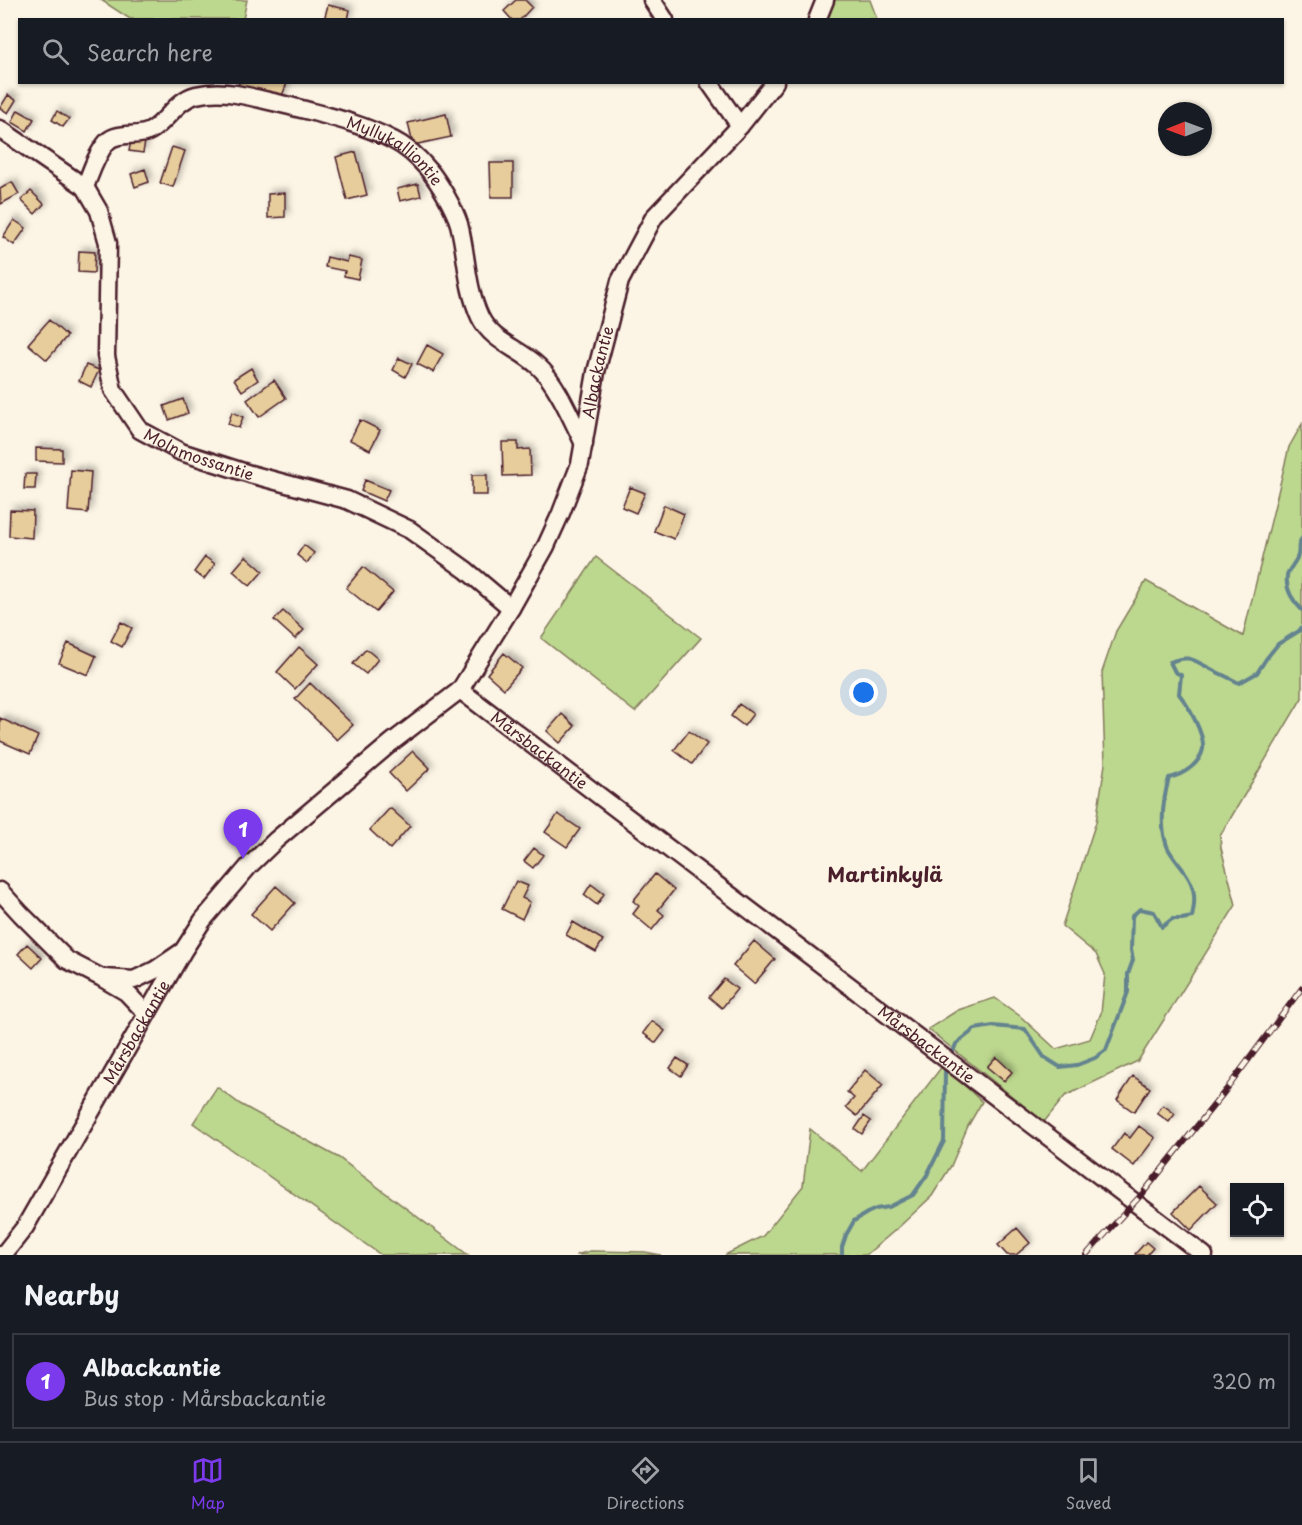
<!DOCTYPE html>
<meta charset="utf-8">
<style>
body{margin:0;font-family:"Playpen Sans",sans-serif;background:#20242c;color:#f1f3f6}
.controls{position:absolute;right:18px;bottom:18px;display:grid;overflow:hidden;border-radius:0px;box-shadow:0 2px 4px #0004}
.controls button{width:54px;height:54px;display:grid;place-items:center;padding:0;border:0;border-bottom:2px solid #363941;background:#171b24;color:#f1f3f6;font:30px sans-serif}
.compass{position:absolute;left:1158px;top:102px;width:54px;height:54px;border-radius:50%;background:#171b24;box-shadow:0 2px 4px #0004;rotate:269deg}
.you{position:absolute;left:864px;top:693px;width:21px;height:21px;margin:-15px;border:4px solid #fff;border-radius:50%;background:#1a73e8;box-shadow:0 0 0 9px #1a73e833}
.badge{display:grid;place-items:center;width:39px;height:39px;border-radius:50%;background:#7c3aed;color:#fff;font-size:20px;font-weight:700}
.pin{position:absolute;translate:-50% -50px;filter:drop-shadow(0 2px 3px #0008)}
.pin::after{content:'';position:absolute;top:32px;width:21px;height:18px;background:inherit;clip-path:polygon(0 0,100% 0,50% 100%)}
.list{margin:0;padding:0;list-style:none}
h2{display:flex;justify-content:space-between;align-items:center;height:78px;margin:0;padding:0 24px;font-size:26px}
h2 small{font-size:20px;font-weight:400;color:#9ea1a6}
.list li{display:grid;grid-template-columns:39px 1fr auto;gap:18px;align-items:center;box-sizing:border-box;height:96px;margin:0 12px 12px;padding:0 12px;border:2px solid #363941;border-radius:0px}
.list b{display:block;font-size:22px;white-space:nowrap}
.list p{margin:0;font-size:20px;white-space:nowrap;color:#9ea1a6}
.list em{font-size:20px;font-style:normal;color:#9ea1a6}
.icon{flex:none;width:33px;height:33px;fill:none;stroke:currentColor;stroke-width:2;stroke-linecap:round;stroke-linejoin:round}
.map{position:relative;flex:none;width:1302px;height:1255px;overflow:hidden}
.search{position:absolute;background:#171b24;box-shadow:0 2px 4px #0004;left:18px;right:18px;top:18px;height:66px;display:flex;align-items:center;gap:15px;box-sizing:border-box;padding:0 21px;border-radius:0px;color:#9ea1a6;font-size:22px}
.sheet{height:186px;background:#171b24}
nav{display:flex;justify-content:space-around;align-items:center;box-sizing:border-box;height:84px;border-top:2px solid #363941;background:#171b24;font-size:16px;color:#9ea1a6}
nav a{display:grid;justify-items:center;gap:3px}
nav .on{color:#7c3aed}
.map>svg:first-child{display:block}
</style>
<div class="map">
<svg width="1302" height="1255" viewBox="0 0 1302 1255">
<defs>
<filter id="shadow"><feDropShadow dx="3.5" dy="-3.5" stdDeviation="3" flood-color="#0004"/></filter>
</defs>
<rect width="100%" height="100%" fill="#fcf5e5"/>
<filter id="ink" filterUnits="userSpaceOnUse"><feTurbulence type="fractalNoise" baseFrequency=".0167" numOctaves="2"/><feDisplacementMap in="SourceGraphic" scale="12" xChannelSelector="R" yChannelSelector="G"/><feConvolveMatrix kernelMatrix="1 2 1 2 8 2 1 2 1" color-interpolation-filters="sRGB"/></filter>
<g filter="url(#ink)">
<path fill="#bcd78e" stroke="#837b5c" stroke-width="1.5" d="M101 0H247L243 19H130Z
M835 0H870L877 19H826Z
M1302 424V698L1220 836 1221 848 1236 905 1138 1061 1065 1096 1044 1122 928 1029 958 1010 995 998 1020 1016 1056 1049 1090 1039 1101 1013 1105 974 1096 954 1062 926 1096 822 1105 764 1102 672 1116 631 1146 581 1243 636 1289 447Z
M596 557 701 638 635 712 541 638Z
M943 1065 982 1102 968 1126 951 1166 932 1196 900 1226 866 1255H725L763 1236 803 1186 810 1129 862 1171Z
M217 1087 240 1104 339 1158 468 1255H381L193 1123Z
M590 1251 645 1252 661 1255H576Z"/>
<g fill="none" stroke-linecap="round" stroke-linejoin="round">
<path stroke="#64838f" stroke-width="4" d="M1302 538C1296 547 1300 547 1298 555 1296 563 1288 569 1287 576 1285 590 1293 601 1302 610
M951 1057 956 1044 975 1029 993 1026 1025 1029 1044 1057 1060 1067 1077 1065 1095 1058 1106 1050 1128 992V974L1133 960 1131 950 1132 916 1140 909 1154 912 1162 927 1172 919H1182L1192 917C1195 903 1196 890 1188 877 1182 866 1172 858 1167 846 1159 824 1163 800 1169 778 1183 775 1200 764 1203 749 1205 735 1188 705 1179 694L1181 675 1175 672 1170 662C1188 655 1192 659 1207 667 1218 673 1228 677 1239 683L1257 673 1266 659 1278 644 1299 631 1302 627
M842 1255V1247L846 1235 854 1221 867 1213 876 1209 889 1207 913 1195 927 1175 944 1141 945 1071 947 1067"/>
</g>
<path fill="#e7cd9c" stroke="#4a1f2b" stroke-width="1.5" filter="url(#shadow)" d="M516 0H525L532 7 520 20H512L504 11Z
M328 5 350 10 348 20H324Z
M239 82 287 83 280 101 238 87Z
M8 95 16 100 8 113 0 108Z
M18 110 34 119 27 131 12 122Z
M57 111 69 119 63 127 52 120Z
M446 114 451 137 413 145 408 123Z
M131 140 145 142 143 153 129 151Z
M172 147 185 151 173 187 160 183Z
M356 152 367 195 347 200 336 157Z
M490 163H513V197H491Z
M145 169 149 182 135 187 131 174Z
M12 182 19 194 1 204 0 189Z
M418 184 421 196 400 201 397 189Z
M31 191 44 204 35 214 21 200Z
M285 193V217L268 218V194Z
M14 220 26 228 14 245 3 237Z
M79 251 95 252 94 273 78 272Z
M327 257 347 262 348 257 362 260 358 279 344 276 345 271 325 267Z
M49 320 67 336 47 360 28 344Z
M427 345 443 354 433 372 417 364Z
M399 358 412 364 405 377 393 370Z
M86 365 99 370 91 387 79 381Z
M251 368 258 380 242 391 234 379Z
M274 380 286 398 259 417 247 400Z
M183 399 188 413 169 420 164 406Z
M232 412 243 417 239 428 228 424Z
M360 420 380 430 370 450 350 440Z
M502 442H518V450L530 449 531 475 503 476Z
M36 448 62 449V462L36 461Z
M71 470 91 472 88 513 68 511Z
M25 474H36L35 489H24Z
M472 475H487V495H472Z
M365 480 389 490 384 501 361 491Z
M630 487 645 493 636 513 622 507Z
M664 505 684 514 674 539 654 531Z
M10 510 33 511 32 538 9 536Z
M304 545 314 553 307 563 297 555Z
M246 556 263 571 250 586 233 571Z
M205 557 215 564 204 579 194 572Z
M363 567 393 592 376 612 346 588Z
M283 611 304 630 295 639 274 620Z
M121 622 132 628 122 647 111 641Z
M68 643 96 656 88 675 59 663Z
M299 647 318 664 295 689 277 672Z
M366 649 378 659 366 674 353 664Z
M504 653 522 668 504 689 487 674Z
M310 683 353 725 337 740 295 699Z
M739 704 753 714 744 726 731 716Z
M562 714 575 726 560 743 547 731Z
M0 718 38 736 30 754 0 741Z
M689 731 707 744 692 764 674 750Z
M413 751 430 768 406 791 389 773Z
M390 808 410 826 390 849 370 830Z
M558 814 580 829 567 847 545 832Z
M534 848 543 855 533 868 524 861Z
M655 874 674 890 658 910 664 915 652 930 633 914 639 906 633 901Z
M516 881 528 886 522 898 530 902 522 919 502 909Z
M591 884 604 894 597 905 584 895Z
M276 886 295 903 270 931 251 914Z
M573 922 603 940 596 952 566 935Z
M754 941 775 959 754 984 733 966Z
M27 944 42 958 33 968 18 954Z
M724 979 737 989 722 1008 709 997Z
M652 1021 665 1031 656 1043 643 1033Z
M996 1057 1012 1072 1004 1081 987 1067Z
M677 1058 688 1065 681 1076 670 1068Z
M865 1070 883 1085 857 1116 846 1107 854 1098 847 1092Z
M1133 1076 1150 1088 1134 1112 1117 1100Z
M1163 1105 1175 1114 1169 1122 1157 1113Z
M864 1116 871 1121 862 1134 855 1129Z
M1139 1126 1155 1138 1134 1166 1112 1149 1124 1133 1130 1138Z
M1199 1186 1217 1203 1191 1230 1173 1212Z
M1017 1228 1030 1243 1016 1255H1007L998 1245Z
M1146 1242 1153 1248 1147 1255H1136L1135 1254Z"/>
<g fill="none" stroke-linecap="round" stroke-linejoin="round">
<g stroke="#4a1f2b" stroke-width="21">
<g id="minor">
<path d="M652 0 665 20"/>
<path d="M817 20 825 0"/>
<path d="M709 82 740 126"/>
<path id="s1" d="M0 129 85 187 99 211 108 243 106 356 113 390 140 430 181 452 250 474 347 500 410 530 466 570 511 608"/>
<path id="s2" d="M85 187C91 172 96 155 107 142 117 131 138 138 150 131 167 122 176 100 196 95 208 92 224 92 236 94 254 97 272 102 290 106 324 115 361 123 393 140 407 147 418 157 428 169 439 182 454 208 459 224 467 255 466 287 480 317 492 342 519 348 538 366 557 383 572 420 584 444"/>
<path id="s3" d="M460 690 511 608 546 546 561 513 580 464 596 372 620 281 654 217 740 126 775 82"/>
<path d="M0 891 21 914 67 960 102 978 126 992 147 1014"/>
<path d="M105 978 134 980 155 970 180 953"/>
<path id="s4" d="M3 1255 25 1227 183 951 203 920 249 866 276 840 392 742 460 690 1204 1255"/>
</g>
</g>
<use href="#minor" stroke="#fcf5e5" stroke-width="16"/>
<g stroke="#4a1f2b" stroke-width="6">
<path id="rail" d="M1086 1255 1143 1193 1226 1090 1302 988"/>
</g>
<use href="#rail" stroke="#fcf5e5" stroke-width="4" stroke-dasharray="11" stroke-linecap="butt"/>
</g>
</g>
<g text-anchor="middle" stroke-width="6" stroke-linejoin="round" paint-order="stroke">
<g font-size="16" fill="#4a1f2b" stroke="#fcf5e5">
<text dy="6" stroke="none"><textPath href="#s2" startOffset="366">Myllykalliontie</textPath></text>
<text dy="6" stroke="none"><textPath href="#s3" startOffset="350">Albackantie</textPath></text>
<text dy="6" stroke="none"><textPath href="#s1" startOffset="424">Molnmossantie</textPath></text>
<text dy="6" stroke="none"><textPath href="#s4" startOffset="836">Mårsbackantie</textPath></text>
<text dy="6" stroke="none"><textPath href="#s4" startOffset="260">Mårsbackantie</textPath></text>
<text dy="6" stroke="none"><textPath href="#s4" startOffset="1322">Mårsbackantie</textPath></text>
</g>
<g font-size="20" font-weight="bold" fill="#4a1f2b" stroke="#fcf5e5">
<text x="885" y="882">Martinkylä</text>
</g>
</g>
</svg>
<div class="controls">
<button><svg class="icon" aria-label="locate" viewBox="0 0 24 24"><circle cx="12" cy="12" r="6"/><path d="M12 2v4M12 18v4M2 12h4M18 12h4"/></svg></button>
</div>
<svg class="compass" viewBox="-18 -18 36 36"><path d="M0-13l5 13h-10z" fill="#e53935"/><path d="M0 13l5-13h-10z" fill="#9ea1a6"/></svg>
<div class="you"></div>
<div class="pin badge" style="left:243px;top:859px">1</div>
<div class="search"><svg class="icon" aria-label="search" viewBox="0 0 24 24"><circle cx="10" cy="10" r="6"/><path d="M15 15l6 6"/></svg>Search here</div>
</div>
<section class="sheet">
<h2>Nearby<small></small></h2>
<ul class="list">
<li><span class="badge">1</span><div><b>Albackantie</b><p>Bus stop · Mårsbackantie</p></div><em>320 m</em></li>
</ul>
</section>
<nav>
<a class="on"><svg class="icon" aria-label="map" viewBox="0 0 24 24"><path d="M3 6l6-2 6 2 6-2v14l-6 2-6-2-6 2zM9 4v14M15 6v14"/></svg>Map</a>
<a><svg class="icon" aria-label="directions" viewBox="0 0 24 24"><path d="M12 3l9 9-9 9-9-9zM9 14v-3h6M13 9l2 2-2 2"/></svg>Directions</a>
<a><svg class="icon" aria-label="saved" viewBox="0 0 24 24"><path d="M7 4h10v16l-5-4-5 4z"/></svg>Saved</a>
</nav>
